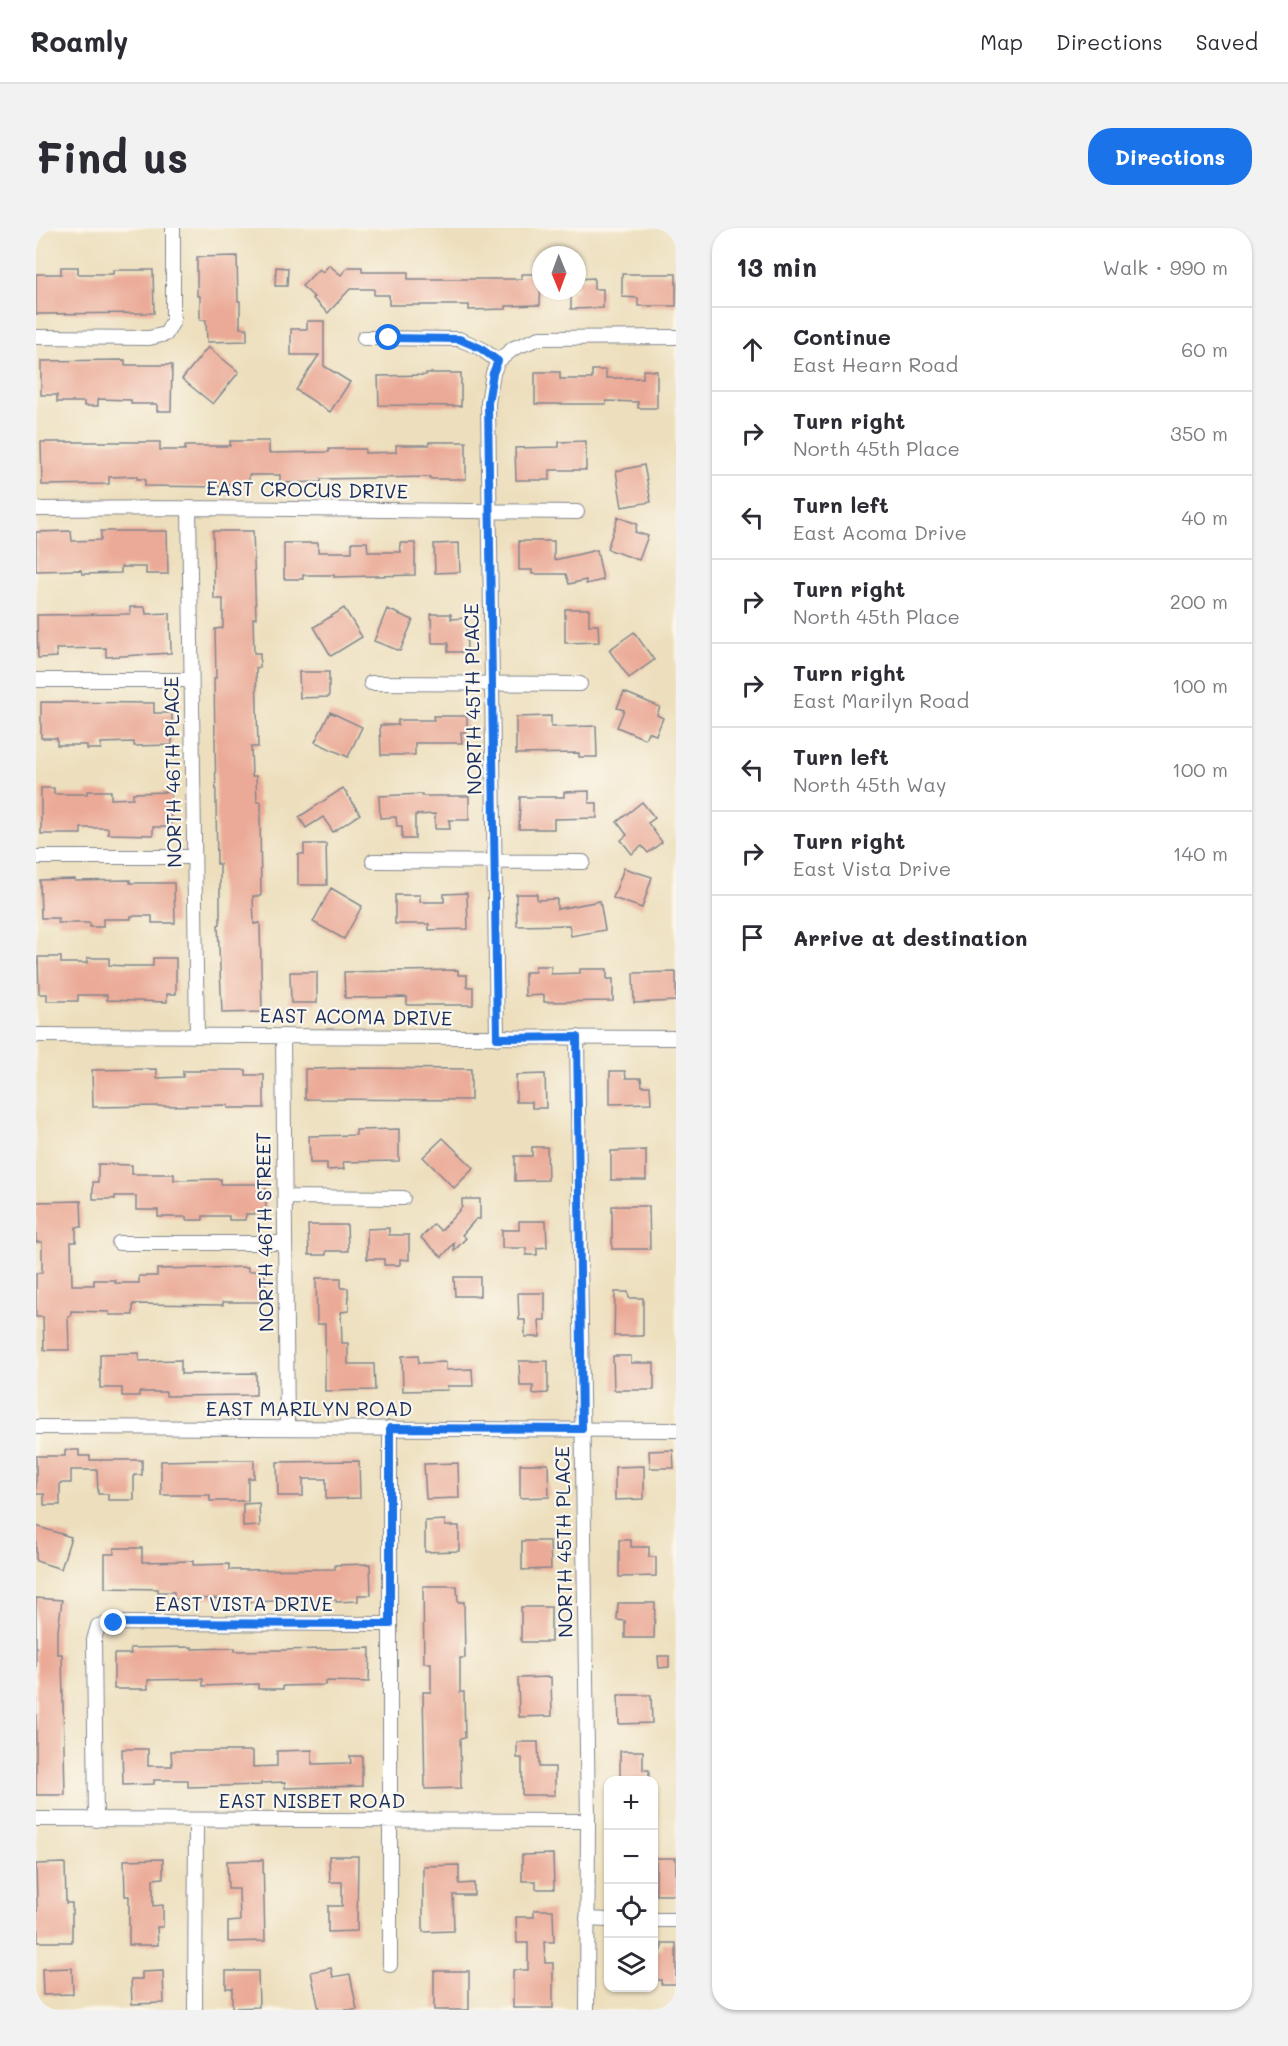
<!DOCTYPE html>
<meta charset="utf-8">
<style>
body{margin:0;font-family:Mali,sans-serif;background:#f2f2f3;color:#2b2b33}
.controls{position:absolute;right:18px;bottom:18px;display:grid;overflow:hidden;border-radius:12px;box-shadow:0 2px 4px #0004}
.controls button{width:54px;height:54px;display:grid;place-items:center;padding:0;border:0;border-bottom:2px solid #e1e1e2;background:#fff;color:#2b2b33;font:30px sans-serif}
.compass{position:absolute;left:496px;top:18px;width:54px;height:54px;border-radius:50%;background:#fff;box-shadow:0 2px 4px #0004;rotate:179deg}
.stop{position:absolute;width:18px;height:18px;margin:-14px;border:4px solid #1a73e8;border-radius:50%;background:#fff}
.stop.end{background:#1a73e8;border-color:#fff;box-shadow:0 2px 6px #0008}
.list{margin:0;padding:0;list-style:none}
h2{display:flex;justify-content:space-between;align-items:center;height:78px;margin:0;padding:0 24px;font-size:26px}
h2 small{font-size:20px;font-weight:400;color:#7c7c81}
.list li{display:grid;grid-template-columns:39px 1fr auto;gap:18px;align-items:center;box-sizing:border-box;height:84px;padding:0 24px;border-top:2px solid #e1e1e2}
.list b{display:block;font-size:22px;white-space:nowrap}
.list p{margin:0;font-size:20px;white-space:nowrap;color:#7c7c81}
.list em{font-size:20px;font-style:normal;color:#7c7c81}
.icon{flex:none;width:33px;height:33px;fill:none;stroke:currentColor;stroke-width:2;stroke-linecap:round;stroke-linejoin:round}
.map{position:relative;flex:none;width:640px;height:1782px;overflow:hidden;border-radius:24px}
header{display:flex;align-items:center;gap:36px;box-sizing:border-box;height:84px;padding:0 30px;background:#fff;border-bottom:2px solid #e1e1e2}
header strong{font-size:28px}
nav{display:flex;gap:33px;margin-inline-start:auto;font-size:21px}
.intro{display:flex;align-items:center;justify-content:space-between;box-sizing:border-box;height:144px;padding:0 36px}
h1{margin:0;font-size:42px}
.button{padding:15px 27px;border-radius:24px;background:#1a73e8;color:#fff;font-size:21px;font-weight:700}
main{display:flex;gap:36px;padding:0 36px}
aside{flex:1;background:#fff;border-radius:24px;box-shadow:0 2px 4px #0004}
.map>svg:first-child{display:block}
</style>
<header>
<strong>Roamly</strong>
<nav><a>Map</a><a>Directions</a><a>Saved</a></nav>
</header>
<div class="intro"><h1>Find us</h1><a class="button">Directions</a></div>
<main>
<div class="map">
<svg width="640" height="1782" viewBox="0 0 640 1782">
<rect width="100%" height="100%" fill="#fbf7ec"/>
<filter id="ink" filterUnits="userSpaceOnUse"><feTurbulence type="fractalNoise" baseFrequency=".0167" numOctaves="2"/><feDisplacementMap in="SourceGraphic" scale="12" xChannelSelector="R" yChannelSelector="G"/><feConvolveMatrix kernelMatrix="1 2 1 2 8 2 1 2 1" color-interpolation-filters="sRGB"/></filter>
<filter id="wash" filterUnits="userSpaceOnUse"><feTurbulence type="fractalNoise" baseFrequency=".008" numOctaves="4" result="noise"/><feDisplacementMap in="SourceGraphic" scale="24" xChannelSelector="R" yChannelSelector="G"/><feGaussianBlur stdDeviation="1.35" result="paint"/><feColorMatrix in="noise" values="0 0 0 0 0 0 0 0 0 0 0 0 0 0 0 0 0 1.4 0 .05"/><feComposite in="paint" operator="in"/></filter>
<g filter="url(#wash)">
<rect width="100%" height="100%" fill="#eddfbd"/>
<g id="blocks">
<path fill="#ebaa97" d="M201 28 202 73H204V100H211V113L171 114 170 92H164V68H161V29Z
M293 37 305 47 312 39H326V44H372V51H486V46H505L504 77 470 78V81L433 82V77H353V67H338V61H314L292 85 276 70 278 69 266 58 283 41 287 44Z
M25 39H42V46H77V42H117L118 85 0 86V46H25Z
M240 39 252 40 251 58H239Z
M586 46H640V78H602V70L586 69Z
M558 50V61H567V80L535 81V63H541V51Z
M271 93H288V138L314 154 294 184 260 162 283 127H255V101H271Z
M172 119 203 144 177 176 146 151Z
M89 132V137H136L135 183H121V176H95V172L62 171V178H48V174H21V167H5V133Z
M556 142H570V150H607V142L621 143V180H602V174L570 173V176H499V144H524V151H556Z
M390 145H425V178L343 177 342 148 390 147Z
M194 213H233V225L293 224V221H329V225L360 224V217H393V214H430V251H394V249L285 251V254L244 255V247H213V256H186V259L109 258V251H101V248L73 249V256L6 257 5 214H124V222H149V218H194Z
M550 213V242H514V252H480L479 220 523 219V214Z
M608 237 615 274 586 279 580 243Z
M582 289 601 296 599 304 612 308 603 332 571 321Z
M35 303 36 313 65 312V303H131L132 346H110V339H85V345L46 346 45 342 0 343V304Z
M177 303H217L220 390H217L218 425H224V440H220L222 519H215L216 548H220L221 574H225V588H224L225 668H217L218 696 224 695 226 784 186 785 182 697 184 696V636H181L178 450H180L179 401 187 400V371H178Z
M483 313H518V332L561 322 567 352 550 356V352L533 356 530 346H496V342H483Z
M316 314H331L332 324H365L364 315H379V347L298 349V347H267V351H248V315H282V324H316Z
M423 315 424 344 399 345 398 316Z
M94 379H109L110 386 134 385 135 425 70 429V420L20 421 21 429 2 430 1 387 94 386Z
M308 380 326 409 295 428 278 399Z
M351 381 377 392 364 423 338 413Z
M529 381H553V397H562L563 414 529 415Z
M395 386H415V391L430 390 431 424H412V415H396Z
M598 404 618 432 593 450 573 422Z
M263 444H293V469L264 470Z
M588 464 624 479 621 487 627 490 620 507 612 504 609 511 581 499 588 482 581 480Z
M5 474 118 475V485H136V517L98 518V514L65 515V521H51V517H21V510H5Z
M294 484 326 499 312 529 279 514Z
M397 488H431V504H425L426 515H379V527H345L344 497H362V492H398Z
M515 488V499L560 498 561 529H543V525L480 526V489Z
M5 560H18V566H51V563H75V571L97 570V565L135 564V599H117V607L72 606V600H45V606H5Z
M307 560 324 586 297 604 287 589 270 600 263 589Z
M553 563V575H561V590L518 591V601H483L484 569H528V564Z
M386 566V568H433V592H413L414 601H399V586L379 587V611H366V598H361L360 589 344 590 343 568Z
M606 574 619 590 612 595 626 614 612 625 606 618 596 626 585 612 591 607 581 594Z
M268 616H290L291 657H262V626H268Z
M588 640 616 649 606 680 577 670Z
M39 651V653L94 652V655H138L139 695H116V688H95V691H67V699H54V695H22V690H5L4 652Z
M295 660 326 678 308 711 277 694Z
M431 665 432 701 393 702V696H359V667H384V674H408V666Z
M480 666H501V672L521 671V681L564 673 569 702 535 708 533 697 481 698Z
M2 729H25V735H51V730H73V737L90 738H117V730H140V766H131V774L71 772V767H42V773H11V766H3Z
M499 738H515V746L544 745V741H571V751H577V773L508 774V767L489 768V744H499Z
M422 742V747H431V759H437V777H371V769L309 770 308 744Z
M254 744H281V775H255Z
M640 744V773L598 775 597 745Z
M316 840 435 841V872L269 871V841Z
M121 841V850L147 849V843H164V842H210V847H228V880H192V877L57 879 56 842Z
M574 843H589L590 850H605L606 858H614L615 875 574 876Z
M509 846 510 880H496V874H480V847Z
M363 901V933L307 934 308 941 291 942V935H274L273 908 320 907V902Z
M407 910 438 940 418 960 387 929Z
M496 919H511L512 952 479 953V928H496Z
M610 922V952H575V923Z
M62 936 96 937V946H138V952L185 951V956H230V986H210L209 992H193V988H167V992H150V989H122V982H100V968H79V971H57V954H62Z
M426 971H444V991H440L426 1007 430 1010 418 1023V1015L406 1029 385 1010 398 996 405 1003 426 979Z
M45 973 46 999H40V1014H35L36 1057H58V1052H79V1055H103V1048H121V1041L212 1039V1043H229L230 1074H187V1077L97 1076V1087H73V1084L35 1083V1088H32L33 1122H8L7 1089H0V1045H6V1014H0V974Z
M576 978H613L614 1021H576Z
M483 993H510L511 1019 501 1020V1027H490V1020H466V1002H483Z
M272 997H311L312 1023H290V1027H273Z
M353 1000V1007H373V1032L364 1031V1037H348V1031H331V1001Z
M418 1049H444V1068H419Z
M280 1050H305V1060H312L313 1083 305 1084 306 1115H312V1136H338L339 1162 289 1163V1096H281Z
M579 1064H592L593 1070H607V1108H578Z
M482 1065H509V1092H503L504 1109H489V1092H483Z
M103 1125V1133L145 1132V1146L220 1145V1167L130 1168V1164H103V1168H86V1160H64V1126Z
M382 1127 383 1135 410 1134V1142L436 1141 437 1158H411L412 1162 367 1163 366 1128Z
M577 1128H595V1135H618V1162H578Z
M483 1133H512V1165L497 1166V1158H484Z
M29 1222H43V1228H54V1232H106V1247H98V1272H72V1266H62L61 1242H35V1255H24V1277H8V1266H0V1228H29Z
M637 1222 638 1240H614L613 1223Z
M174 1232H218V1250H212V1273H174V1267H125V1233Z
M323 1233 324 1270 290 1271V1251H267V1268H242L241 1234Z
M422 1235 423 1270 390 1271 388 1236Z
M484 1236H512L513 1269 484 1270Z
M608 1238V1271L579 1272V1239Z
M223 1275 224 1298 207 1299V1276Z
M409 1292V1298H423V1323L389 1324V1293Z
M0 1298 35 1309 25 1341 0 1333Z
M583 1312H595V1319H613V1329H620V1348L583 1349Z
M486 1313H514L515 1341 486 1342Z
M78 1320H106V1334L157 1333V1337L193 1336V1342L299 1341V1337L334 1336 335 1367H322V1373L300 1374V1371L212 1374V1370L138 1371V1364H122V1361L69 1360V1326H78Z
M387 1358H421L422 1374H428L429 1430H424V1464H428L429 1510 424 1511 425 1560 389 1561 387 1464H395V1435H388Z
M0 1370 26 1372 22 1403 21 1402V1426H26L29 1567H0Z
M582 1375H619L618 1410H589V1393L581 1392Z
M485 1379H515V1414H485Z
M156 1419V1421L199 1420V1423L334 1420 333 1454 289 1453V1457L247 1458V1461H222V1456L167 1458V1451L112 1452V1461H78V1426H95L94 1420Z
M622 1428H633V1439L623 1440Z
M515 1449 516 1488 483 1489 482 1450Z
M582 1467H615L616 1495 583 1496Z
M481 1514H502L503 1539H519V1567H486V1530H481Z
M86 1521H112V1538H136L135 1523H217V1539L241 1538V1523L276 1522V1536L315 1535 314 1528H326V1558L249 1560V1554L225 1555V1557L152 1559V1552H118V1556L87 1557Z
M584 1523H607V1542H613V1552H584Z
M517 1626 518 1661H500V1653H486V1627Z
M293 1628H322L321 1703 292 1704V1678H306V1654H294Z
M620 1630H640V1667H620Z
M127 1631V1650L117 1651V1678L127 1677V1699H121L122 1717H93V1668H89L88 1632Z
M227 1632 229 1713 192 1714V1694L204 1693 203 1661H192L191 1633Z
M29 1635 30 1675H36V1714H2L0 1636Z
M423 1637V1656L438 1655V1667H417L418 1703 387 1704V1638Z
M498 1682H517L518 1714H508L509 1735H517V1780H477V1742H492V1715H481L480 1689H498Z
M626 1715H640V1756H625V1752H618V1722H626Z
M36 1740 37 1766 7 1767 6 1741Z
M295 1740 297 1749 314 1746 321 1782H283L275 1744Z
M127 1743 128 1775 96 1776 95 1751H106V1744Z
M190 1743H222L223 1779 196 1780V1760H190Z
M398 1743H433V1782H398Z"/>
</g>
</g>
<g filter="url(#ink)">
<use href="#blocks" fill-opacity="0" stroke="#84878e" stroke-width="1.5"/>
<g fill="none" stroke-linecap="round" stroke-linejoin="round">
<g stroke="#84878e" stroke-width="16">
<path id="minor" d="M0 109 113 110 130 106 137 93V0
M328 110 423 111 444 120 462 133
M153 280 161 808
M0 281 153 280 541 284
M0 452H155
M335 455 544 456
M0 629H157
M337 633 547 634
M0 807 640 810
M247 808 251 1200
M541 809 552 1593 551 1782
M461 810 452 175 457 145 462 133 478 120 504 110 640 109
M249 969 367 970
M83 1015H249
M0 1199 640 1202
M0 1591 552 1593
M60 1592 58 1412 62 1398 78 1395 354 1396
M551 1691 572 1692
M618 1692H640
M354 1737V1200
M159 1782 160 1592"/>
</g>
<use href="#minor" stroke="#fff" stroke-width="14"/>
</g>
</g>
<g fill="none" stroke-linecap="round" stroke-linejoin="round" filter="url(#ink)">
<path stroke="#1a73e8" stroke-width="8" d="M78 1395 354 1396V1200L546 1201 541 809 461 810 452 175 457 145 462 133 444 120 423 111 353 110"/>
</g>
<g text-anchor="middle" stroke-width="4.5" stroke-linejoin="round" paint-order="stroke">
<g font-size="20" fill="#1b2f5e" stroke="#fbf7ec">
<text transform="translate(271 262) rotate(1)" y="7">EAST CROCUS DRIVE</text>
<text transform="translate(437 471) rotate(-91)" y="7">NORTH 45TH PLACE</text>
<text transform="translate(137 544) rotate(-91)" y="7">NORTH 46TH PLACE</text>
<text transform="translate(320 789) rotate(1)" y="7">EAST ACOMA DRIVE</text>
<text transform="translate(229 1004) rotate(-91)" y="7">NORTH 46TH STREET</text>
<text x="273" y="1188">EAST MARILYN ROAD</text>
<text transform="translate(528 1314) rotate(-91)" y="7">NORTH 45TH PLACE</text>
<text x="208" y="1383">EAST VISTA DRIVE</text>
<text x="276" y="1580">EAST NISBET ROAD</text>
</g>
</g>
</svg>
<div class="controls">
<button>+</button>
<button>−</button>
<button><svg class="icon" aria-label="locate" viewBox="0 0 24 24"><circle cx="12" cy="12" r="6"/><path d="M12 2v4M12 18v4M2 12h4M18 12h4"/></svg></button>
<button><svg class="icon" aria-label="layers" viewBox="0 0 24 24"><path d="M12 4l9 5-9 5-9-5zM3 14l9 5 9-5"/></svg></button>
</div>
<svg class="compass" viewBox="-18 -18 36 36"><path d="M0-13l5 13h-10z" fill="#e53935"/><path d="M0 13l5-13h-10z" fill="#7c7c81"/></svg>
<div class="stop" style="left:353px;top:110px"></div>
<div class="stop end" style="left:78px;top:1395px"></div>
</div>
<aside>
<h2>13 min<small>Walk · 990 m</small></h2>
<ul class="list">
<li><svg class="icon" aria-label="ahead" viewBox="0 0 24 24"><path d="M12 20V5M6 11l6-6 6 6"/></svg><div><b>Continue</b><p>East Hearn Road</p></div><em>60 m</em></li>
<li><svg class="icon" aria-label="right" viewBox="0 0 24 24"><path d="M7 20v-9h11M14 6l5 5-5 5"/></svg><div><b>Turn right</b><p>North 45th Place</p></div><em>350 m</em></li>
<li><svg class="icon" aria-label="left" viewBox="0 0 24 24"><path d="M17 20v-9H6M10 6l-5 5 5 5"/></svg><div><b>Turn left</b><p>East Acoma Drive</p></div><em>40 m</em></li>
<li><svg class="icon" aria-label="right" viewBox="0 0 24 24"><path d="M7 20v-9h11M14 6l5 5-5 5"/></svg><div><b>Turn right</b><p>North 45th Place</p></div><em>200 m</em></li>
<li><svg class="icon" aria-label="right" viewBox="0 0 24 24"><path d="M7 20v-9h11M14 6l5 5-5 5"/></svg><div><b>Turn right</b><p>East Marilyn Road</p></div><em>100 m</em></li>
<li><svg class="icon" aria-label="left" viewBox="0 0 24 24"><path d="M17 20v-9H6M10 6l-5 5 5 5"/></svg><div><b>Turn left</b><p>North 45th Way</p></div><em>100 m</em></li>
<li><svg class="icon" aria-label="right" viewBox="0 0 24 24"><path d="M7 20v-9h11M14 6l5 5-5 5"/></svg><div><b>Turn right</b><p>East Vista Drive</p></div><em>140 m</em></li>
<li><svg class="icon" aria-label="arrive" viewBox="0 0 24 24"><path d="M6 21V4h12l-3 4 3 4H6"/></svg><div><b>Arrive at destination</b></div></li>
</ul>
</aside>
</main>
